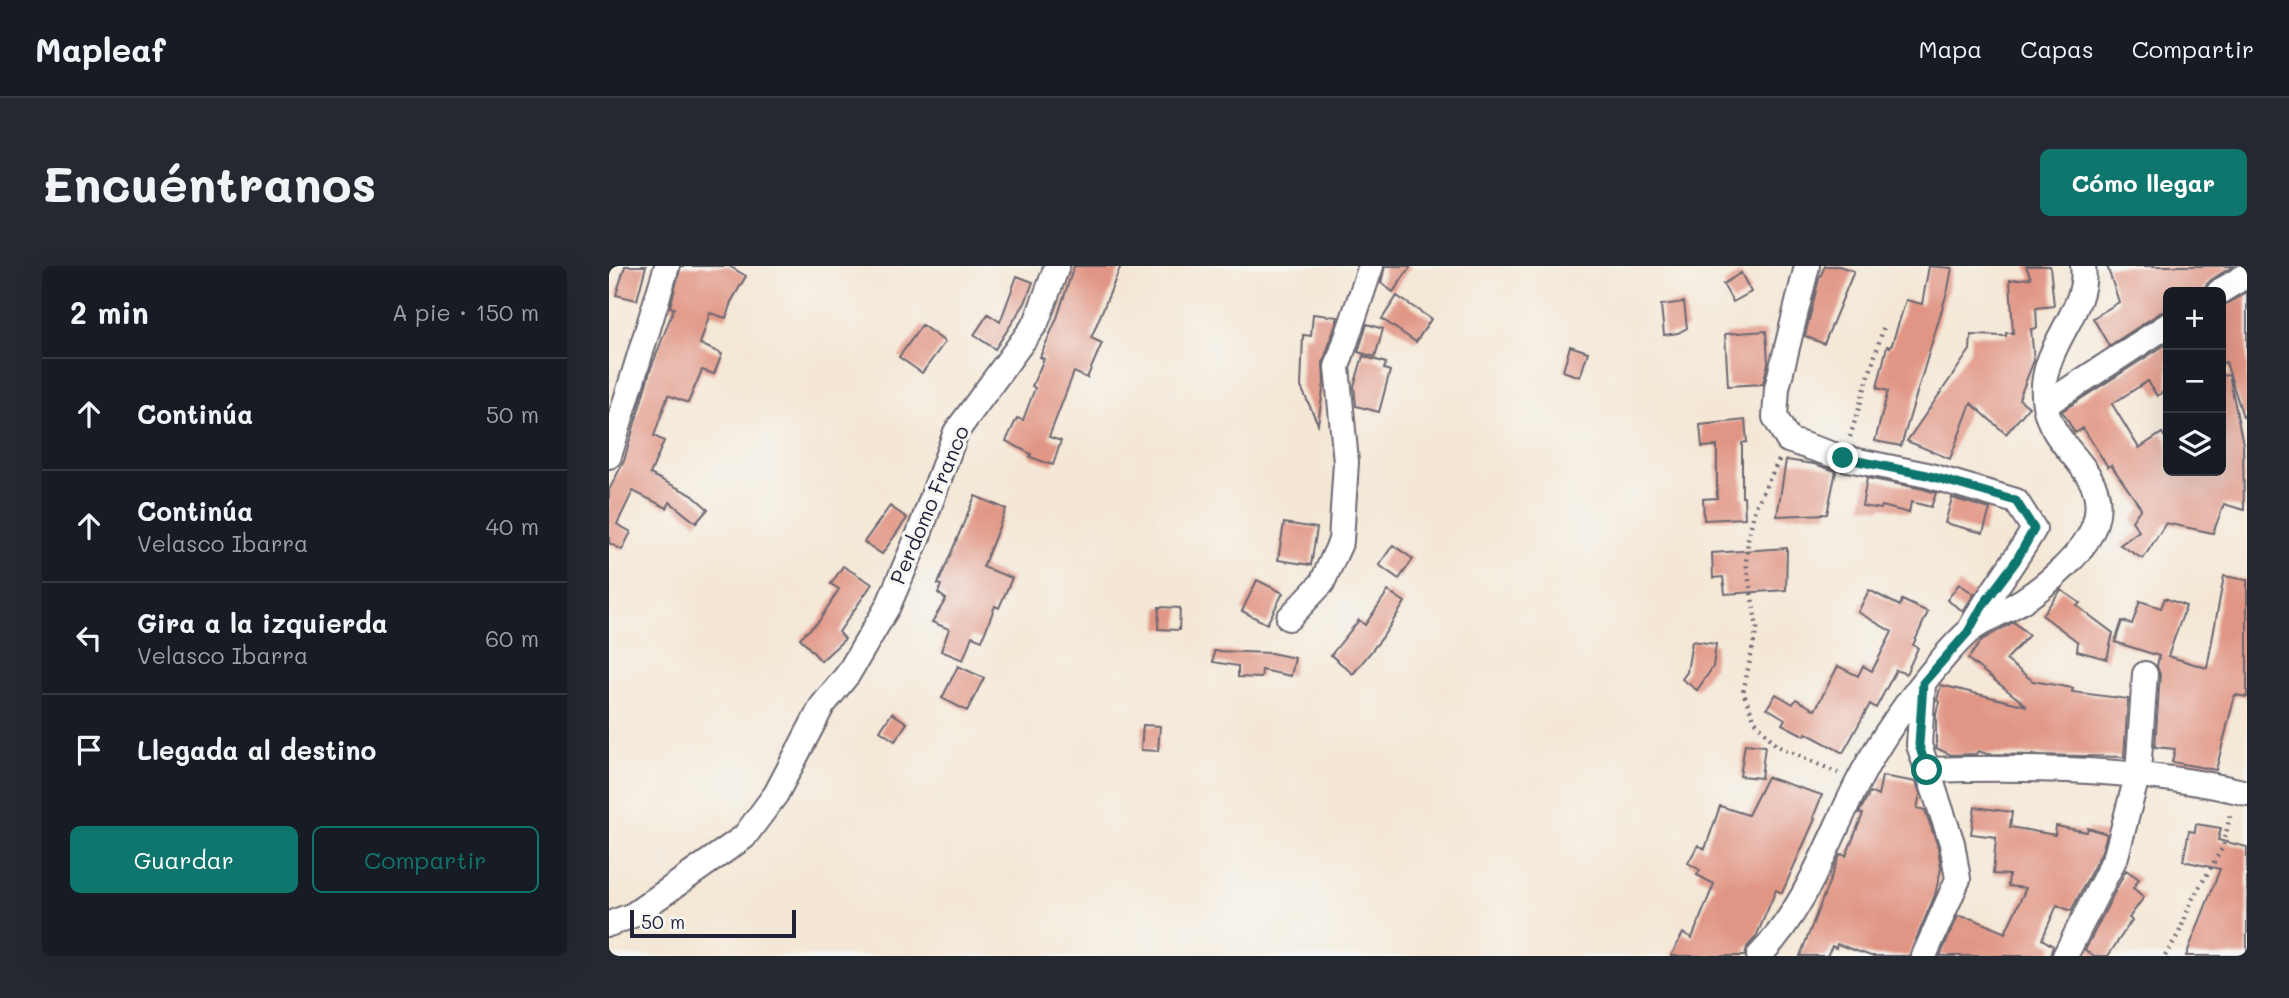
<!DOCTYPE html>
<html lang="es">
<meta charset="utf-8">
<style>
body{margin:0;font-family:Mali,sans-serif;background:#242831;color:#f1f3f6}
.controls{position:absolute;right:21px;top:21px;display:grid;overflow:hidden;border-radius:10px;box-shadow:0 7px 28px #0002}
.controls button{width:63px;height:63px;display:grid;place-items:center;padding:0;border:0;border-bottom:2px solid #363941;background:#171b24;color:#f1f3f6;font:35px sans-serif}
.scale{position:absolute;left:21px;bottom:18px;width:166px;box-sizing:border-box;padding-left:7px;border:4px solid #22223b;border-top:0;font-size:19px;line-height:24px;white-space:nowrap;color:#22223b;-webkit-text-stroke:5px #f6f6f2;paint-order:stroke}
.stop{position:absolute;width:21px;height:21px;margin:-16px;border:5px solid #0f766e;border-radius:50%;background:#fff}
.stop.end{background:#0f766e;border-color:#fff;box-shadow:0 2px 7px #0008}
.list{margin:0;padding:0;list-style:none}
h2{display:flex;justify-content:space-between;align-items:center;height:91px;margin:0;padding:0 28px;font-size:30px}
h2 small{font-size:23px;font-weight:400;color:#9ea1a6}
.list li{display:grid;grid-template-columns:46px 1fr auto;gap:21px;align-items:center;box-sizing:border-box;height:112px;padding:0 28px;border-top:2px solid #363941}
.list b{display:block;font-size:26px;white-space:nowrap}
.list p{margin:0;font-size:23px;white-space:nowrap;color:#9ea1a6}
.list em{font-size:23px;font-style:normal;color:#9ea1a6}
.actions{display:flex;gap:14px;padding:21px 28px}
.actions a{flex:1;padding:16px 0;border:2px solid #0f766e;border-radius:10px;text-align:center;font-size:24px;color:#0f766e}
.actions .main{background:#0f766e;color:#fff}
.icon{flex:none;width:38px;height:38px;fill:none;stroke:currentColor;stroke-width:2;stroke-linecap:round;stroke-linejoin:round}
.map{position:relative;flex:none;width:1638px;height:690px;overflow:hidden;border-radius:10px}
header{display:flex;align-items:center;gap:42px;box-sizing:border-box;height:98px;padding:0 35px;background:#171b24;border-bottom:2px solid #363941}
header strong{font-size:33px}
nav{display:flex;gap:38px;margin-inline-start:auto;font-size:24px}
.intro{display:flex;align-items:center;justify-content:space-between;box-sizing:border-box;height:168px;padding:0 42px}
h1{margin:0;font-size:49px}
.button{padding:18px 32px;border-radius:10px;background:#0f766e;color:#fff;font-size:24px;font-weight:700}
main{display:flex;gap:42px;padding:0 42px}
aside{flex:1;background:#171b24;border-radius:10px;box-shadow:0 7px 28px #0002}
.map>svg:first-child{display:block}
</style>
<header>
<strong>Mapleaf</strong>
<nav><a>Mapa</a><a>Capas</a><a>Compartir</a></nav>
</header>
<div class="intro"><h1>Encuéntranos</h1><a class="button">Cómo llegar</a></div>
<main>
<aside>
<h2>2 min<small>A pie · 150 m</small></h2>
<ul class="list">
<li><svg class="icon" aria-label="ahead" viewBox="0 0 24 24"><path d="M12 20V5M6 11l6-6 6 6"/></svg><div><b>Continúa</b></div><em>50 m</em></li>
<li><svg class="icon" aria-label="ahead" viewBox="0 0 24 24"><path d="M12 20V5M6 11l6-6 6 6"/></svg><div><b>Continúa</b><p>Velasco Ibarra</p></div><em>40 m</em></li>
<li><svg class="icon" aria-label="left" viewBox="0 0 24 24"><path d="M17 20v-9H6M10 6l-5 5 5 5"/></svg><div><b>Gira a la izquierda</b><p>Velasco Ibarra</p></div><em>60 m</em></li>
<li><svg class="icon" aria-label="arrive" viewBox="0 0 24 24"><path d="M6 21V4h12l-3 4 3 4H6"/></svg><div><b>Llegada al destino</b></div></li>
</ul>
<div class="actions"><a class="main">Guardar</a><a>Compartir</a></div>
</aside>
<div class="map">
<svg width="1638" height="690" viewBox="0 0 1638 690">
<rect width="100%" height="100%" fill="#f6f6f2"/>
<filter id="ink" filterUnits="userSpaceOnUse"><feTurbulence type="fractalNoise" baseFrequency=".0143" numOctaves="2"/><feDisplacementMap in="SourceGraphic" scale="14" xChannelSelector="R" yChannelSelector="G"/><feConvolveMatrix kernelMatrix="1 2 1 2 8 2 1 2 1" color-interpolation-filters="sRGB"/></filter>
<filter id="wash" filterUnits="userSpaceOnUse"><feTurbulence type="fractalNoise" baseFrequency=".00686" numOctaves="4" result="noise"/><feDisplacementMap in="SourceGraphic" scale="28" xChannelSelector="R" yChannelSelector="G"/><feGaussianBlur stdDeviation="1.57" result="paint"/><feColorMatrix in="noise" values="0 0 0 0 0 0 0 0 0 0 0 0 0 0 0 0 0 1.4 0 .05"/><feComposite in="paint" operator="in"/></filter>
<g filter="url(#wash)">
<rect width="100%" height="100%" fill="#f4e7d5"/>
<g id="blocks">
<path fill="#e19584" d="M16 0H37L28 34 7 29Z
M72 0H120L137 10 122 36 117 52 101 47 91 78 113 88 105 108 93 104 79 137 59 129 45 170 55 175 41 208 83 229 99 243 87 257 61 236 58 242 24 225 8 258 22 266 13 284 0 277V224L15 195 41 105 65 42 61 41Z
M465 0H512L482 72 493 77 478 112 465 106 440 171 452 175 444 199 421 191 422 188 397 175 408 152 414 154 426 122 423 120 435 93 431 91 448 52Z
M776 0H802L784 26 772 17Z
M1216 0H1230L1245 5 1215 78 1196 70 1210 13Z
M1320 0 1343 2 1339 23 1292 180 1266 175 1279 125 1268 122 1278 80 1281 81 1283 78 1297 34 1313 38Z
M1417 0H1441L1445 40 1427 42 1428 62 1422 63 1425 94 1410 133 1420 141 1397 168 1362 137 1341 193 1298 175 1361 84 1362 69 1397 70V67H1404L1401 14 1422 12Z
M1498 0H1624L1602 14 1597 19 1595 26H1559V44L1551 47 1500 80 1484 52 1510 36Z
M1132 7 1142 26 1124 36 1114 18Z
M408 10 424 16 416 37 386 83 365 69 379 48 391 56Z
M1638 26V150L1634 151 1617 96 1612 98V41Z
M788 30 822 53 807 76 773 53Z
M1075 36 1078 62 1069 67 1055 69 1052 39Z
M704 48 729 51 714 97 715 117 709 158 692 121 694 69 702 70Z
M758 58 774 63 766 91 749 86Z
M313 59 336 76 313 107 290 91Z
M1157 65 1159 97 1154 118 1119 120 1116 68Z
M1559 77V123L1548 130 1539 115 1503 138 1530 182 1553 167 1559 176V205H1612V110L1620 109 1634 178 1635 244 1615 238 1604 267 1557 257 1534 293 1511 279 1530 265 1523 255 1532 242 1502 199 1499 201 1474 162 1466 167 1453 145Z
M961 80 979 86 971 111 954 105Z
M754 90 777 97 775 103 781 105 770 146 747 140 745 120Z
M1136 154 1138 176 1133 177V231H1135L1136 252 1095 254 1094 233 1108 232V180L1093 181 1091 159Z
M1177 194 1205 198 1227 205 1218 248 1168 250Z
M1258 212 1314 223 1327 227 1322 241 1302 236 1300 247 1273 240 1272 243 1253 240Z
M366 230 397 243 374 301 403 312 390 342 386 340 373 374 363 370 354 394 332 385 340 363 323 356 337 333 329 327 332 319 329 318Z
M1343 232 1381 243 1374 267 1336 257Z
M281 240 298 252 273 288 255 276Z
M675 257 708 262 702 299 669 294Z
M784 279 804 293 790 313 770 299Z
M1178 282 1177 324 1116 328 1114 311 1104 312 1103 287Z
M234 300 263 318 230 366 236 373 212 395 191 372 210 355 230 323 222 318Z
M1615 310 1638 314V431L1626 429 1607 504 1563 496 1566 483 1546 481 1551 409 1548 400 1550 390 1506 376 1513 355 1523 358 1531 335 1552 342 1556 332 1577 340 1559 390 1598 402Z
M648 314 674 327 658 358 633 345Z
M1350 318 1365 328 1354 345 1338 334Z
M1260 324 1291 340 1293 334 1319 346 1304 379 1309 382 1297 408 1287 404 1267 442 1261 438 1234 487 1197 467 1196 470 1173 458 1176 453 1158 442 1167 428 1184 438 1187 433 1206 444 1229 400 1249 410 1254 400 1263 405 1283 366 1249 346Z
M1452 324 1471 337 1468 340 1504 367 1498 393 1468 385 1469 376 1433 349Z
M779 325 796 336 773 372 744 408 722 389 750 354 756 359Z
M550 341 571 342 570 364 549 363Z
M1405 356 1420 369 1397 394 1424 415 1464 422 1463 426 1519 433 1515 491 1378 488 1369 485 1367 488 1342 489 1327 482V447L1330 436 1328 434 1332 419 1418 440 1359 393 1373 374Z
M1083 375 1107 378 1104 401 1088 424 1073 413 1078 406Z
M605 385 662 387 686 392 682 410 653 404 652 412 629 411V400L604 396Z
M349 400 375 412 358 445 333 432Z
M283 447 298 457 286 475 271 465Z
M534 459 551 460 549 485 532 484Z
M1136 478 1156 480 1152 512 1131 510Z
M1273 510 1307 516 1311 528 1308 542 1316 544 1329 581 1332 603 1326 629 1300 690H1262L1228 678 1227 682 1223 680 1218 690H1191L1230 591 1232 588 1237 590 1254 548 1250 547 1261 526 1269 530Z
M1158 511 1213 529 1204 552 1206 553 1173 627 1167 624 1147 671 1138 681 1136 690H1062L1074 667 1083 672 1105 618 1088 609 1091 604 1079 597 1089 579 1096 583 1111 540 1139 549Z
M1366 541 1403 546 1401 561 1446 569 1447 560 1478 566 1479 562 1498 568 1493 585 1462 645 1448 639 1433 673 1444 680 1441 690H1331L1349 650 1364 653 1396 667 1417 622 1399 620 1400 609 1384 608 1387 571 1362 568Z
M1587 558 1612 562 1609 574 1638 581V690H1577L1611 603 1574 595 1580 565 1586 566Z
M1517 604 1530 613 1524 622 1535 631 1520 652 1523 654 1499 690H1485L1476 684Z"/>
</g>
</g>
<g filter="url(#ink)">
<use href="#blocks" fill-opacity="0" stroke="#6c6771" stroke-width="2"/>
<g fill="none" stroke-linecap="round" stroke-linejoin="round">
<g stroke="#6c6771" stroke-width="28">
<path id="minor" d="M1198 0 1168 122 1166 151 1179 174 1234 192 1318 209 1407 235 1425 263C1405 298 1380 328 1361 363
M1610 26 1638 9
M1436 139 1559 59
M0 190 58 0
M680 352 713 317 732 275 737 196 728 101 762 0
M1314 418 1310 479 1343 577 1349 613 1315 690
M1318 504C1425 501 1534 502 1638 527
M0 658 24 649 135 571 167 528 213 440 239 408 279 340 310 268 347 166 427 57 448 0
M1150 690C1197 642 1219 575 1249 516 1272 471 1303 429 1336 390 1343 382 1350 374 1358 367 1373 354 1395 346 1413 335 1437 320 1475 287 1485 260 1504 205 1444 188 1436 139 1426 82 1481 48 1474 0
M1456 690 1507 590 1529 507 1536 408"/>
</g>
<path stroke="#6c6771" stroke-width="4.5" stroke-dasharray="2 5" stroke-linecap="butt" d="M1241 171 1275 60
M1170 194 1146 242 1139 273 1137 296 1148 362 1134 426 1146 455 1168 480 1229 507
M1556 690 1570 667 1583 634 1614 581 1622 545"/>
<use href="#minor" stroke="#fff" stroke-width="24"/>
</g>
</g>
<g fill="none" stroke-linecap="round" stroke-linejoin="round" filter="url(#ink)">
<path stroke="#0f766e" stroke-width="9" d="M1234 192 1318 209 1407 235 1425 263 1407 295 1374 339 1359 366 1314 417 1310 479 1318 504"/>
</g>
<g text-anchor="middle" stroke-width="7" stroke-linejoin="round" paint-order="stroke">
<g font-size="21" fill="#22223b" stroke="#f6f6f2">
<text transform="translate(321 239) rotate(-67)" y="7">Perdomo Franco</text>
</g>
</g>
</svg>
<div class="controls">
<button>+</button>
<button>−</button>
<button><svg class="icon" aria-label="layers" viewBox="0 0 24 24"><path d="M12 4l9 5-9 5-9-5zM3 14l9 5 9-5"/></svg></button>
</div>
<div class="scale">50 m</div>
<div class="stop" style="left:1318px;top:504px"></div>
<div class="stop end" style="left:1234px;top:192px"></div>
</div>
</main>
